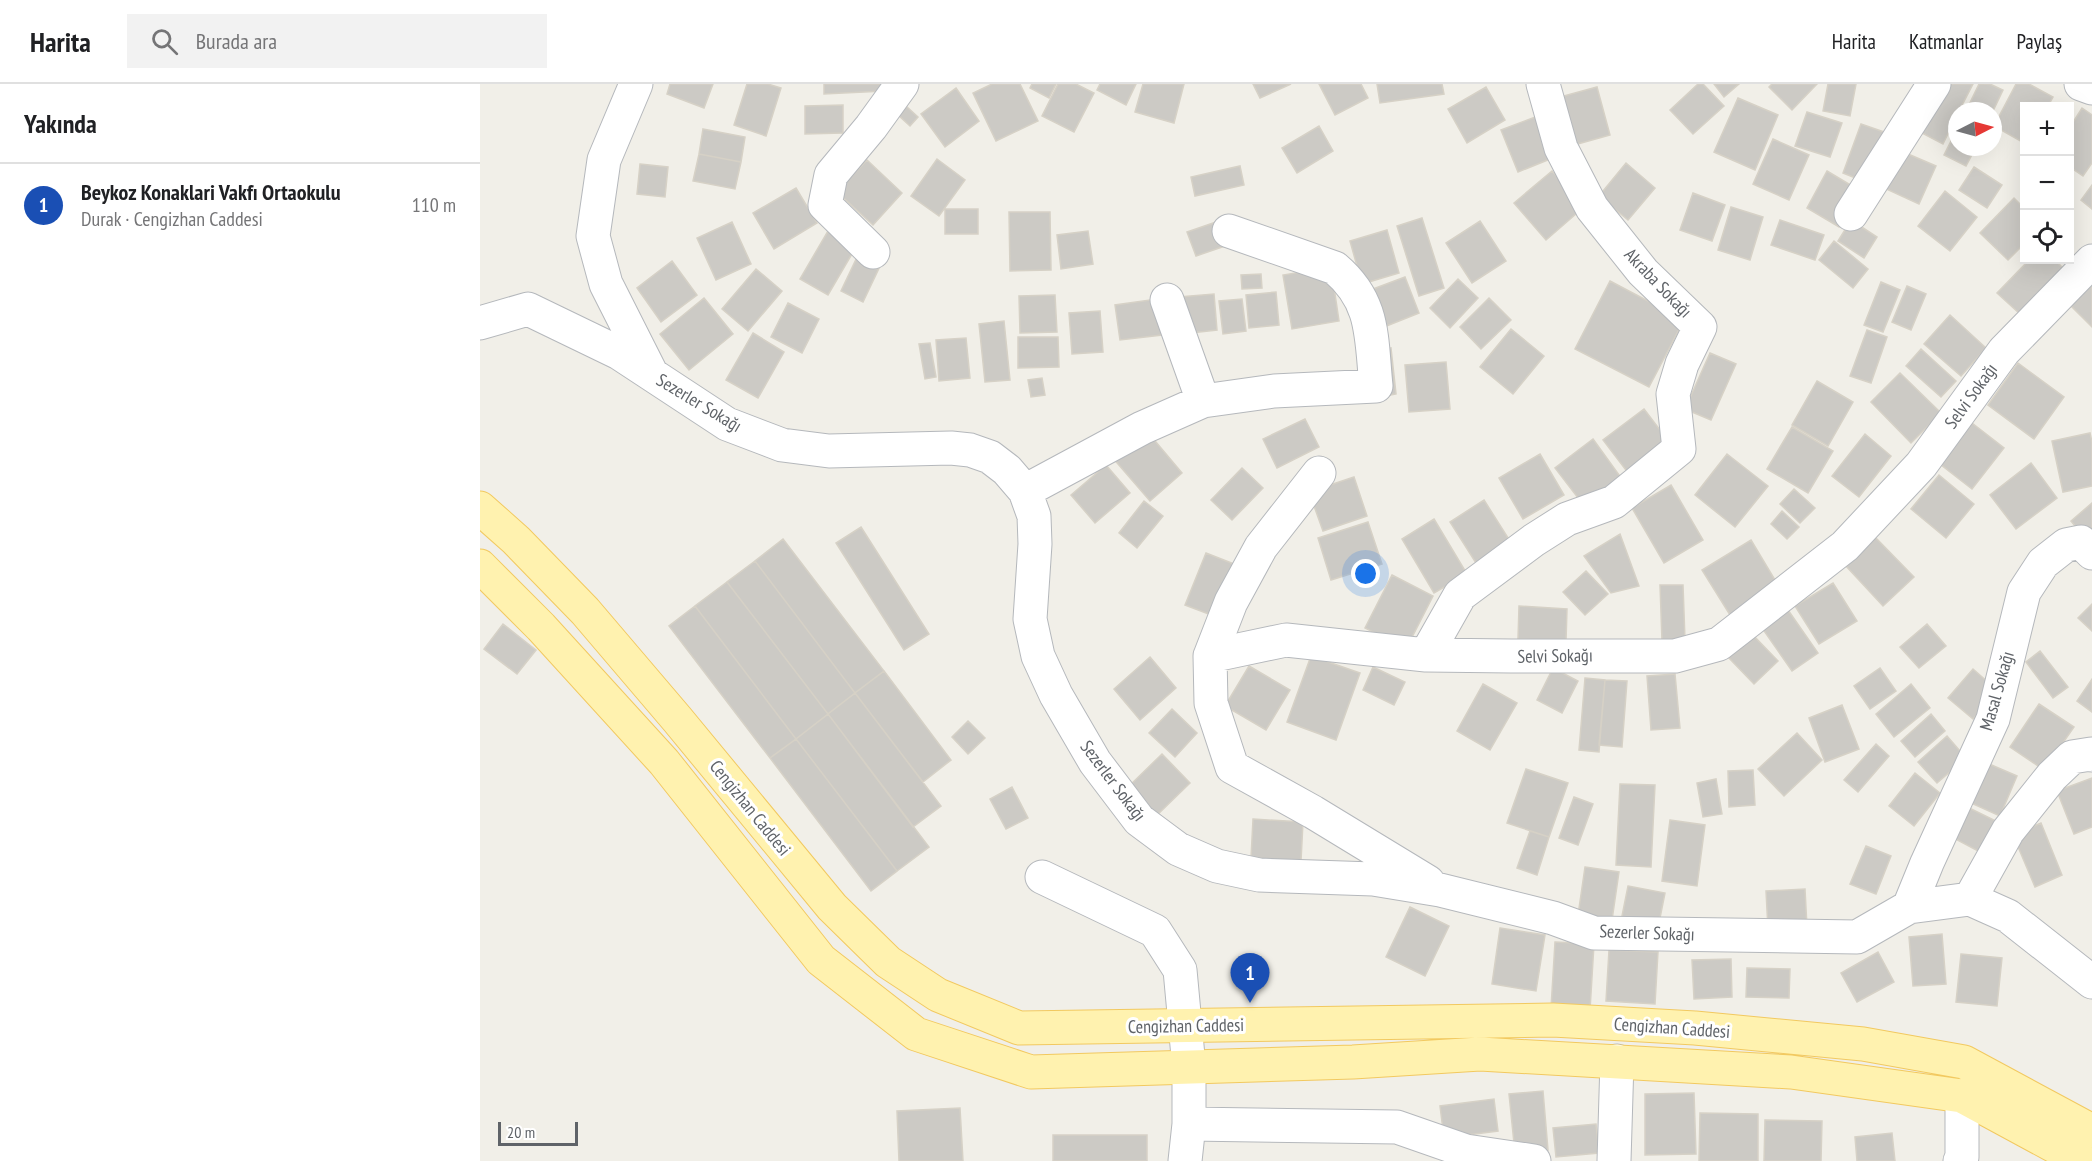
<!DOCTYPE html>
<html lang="tr">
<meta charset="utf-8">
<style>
body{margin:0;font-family:"PT Sans Narrow",sans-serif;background:#f2f2f2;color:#202124}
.controls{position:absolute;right:18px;top:18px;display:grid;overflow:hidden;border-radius:0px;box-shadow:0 6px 24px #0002}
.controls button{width:54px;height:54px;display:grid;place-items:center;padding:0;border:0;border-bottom:2px solid #e0e0e0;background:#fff;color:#202124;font:30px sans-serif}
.compass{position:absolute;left:1468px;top:18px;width:54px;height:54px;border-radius:50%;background:#fff;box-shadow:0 6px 24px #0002;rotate:84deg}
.scale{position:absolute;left:18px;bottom:15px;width:80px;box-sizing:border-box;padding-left:6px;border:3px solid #5f6368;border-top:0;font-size:16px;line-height:21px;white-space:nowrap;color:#5f6368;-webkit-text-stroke:4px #fff;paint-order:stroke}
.you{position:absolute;left:886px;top:490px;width:21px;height:21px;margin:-15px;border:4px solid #fff;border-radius:50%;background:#1a73e8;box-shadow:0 0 0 9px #1a73e833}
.badge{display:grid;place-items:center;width:39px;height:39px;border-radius:50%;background:#ea4335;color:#fff;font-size:20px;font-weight:700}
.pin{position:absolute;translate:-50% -50px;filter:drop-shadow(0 2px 3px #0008)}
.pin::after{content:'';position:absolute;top:32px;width:21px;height:18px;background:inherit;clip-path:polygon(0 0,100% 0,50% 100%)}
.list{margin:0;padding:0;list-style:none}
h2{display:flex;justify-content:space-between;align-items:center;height:78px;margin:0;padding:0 24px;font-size:26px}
h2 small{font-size:20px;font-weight:400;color:#757577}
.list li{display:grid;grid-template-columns:39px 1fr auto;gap:18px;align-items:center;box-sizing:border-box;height:84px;padding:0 24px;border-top:2px solid #e0e0e0}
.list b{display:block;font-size:22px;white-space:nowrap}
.list p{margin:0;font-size:20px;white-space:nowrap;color:#757577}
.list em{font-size:20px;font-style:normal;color:#757577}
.icon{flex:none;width:33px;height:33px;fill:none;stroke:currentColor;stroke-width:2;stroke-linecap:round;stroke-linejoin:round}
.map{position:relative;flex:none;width:1612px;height:1077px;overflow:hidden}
header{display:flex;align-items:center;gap:36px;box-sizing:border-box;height:84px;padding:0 30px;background:#fff;border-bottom:2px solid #e0e0e0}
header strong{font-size:28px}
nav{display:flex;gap:33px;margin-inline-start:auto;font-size:21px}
.search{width:420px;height:54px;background:#f2f2f2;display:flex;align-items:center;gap:15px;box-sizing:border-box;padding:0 21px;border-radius:0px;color:#757577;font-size:22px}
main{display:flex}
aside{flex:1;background:#fff}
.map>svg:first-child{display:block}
</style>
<header>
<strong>Harita</strong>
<div class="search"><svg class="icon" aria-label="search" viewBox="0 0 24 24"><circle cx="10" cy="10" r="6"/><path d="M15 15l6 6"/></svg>Burada ara</div>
<nav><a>Harita</a><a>Katmanlar</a><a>Paylaş</a></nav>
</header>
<main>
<aside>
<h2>Yakında<small></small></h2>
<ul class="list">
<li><span class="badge" style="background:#1a4fb4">1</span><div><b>Beykoz Konaklari Vakfı Ortaokulu</b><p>Durak · Cengizhan Caddesi</p></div><em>110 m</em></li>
</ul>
</aside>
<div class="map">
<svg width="1612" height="1077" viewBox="0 0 1612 1077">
<rect width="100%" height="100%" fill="#f1efe8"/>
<path fill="#cccac5" stroke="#d6d1c6" stroke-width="1.5" d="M190 0H233L224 24 187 10Z
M267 0H288L301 4 286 52 254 41Z
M344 0H403L404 7 344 10Z
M512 0H540L558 37 516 57 493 9Z
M552 0H576L569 14 550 4Z
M578 0H596L614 9 594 48 562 32Z
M620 0H656L646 21 617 6Z
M663 0H704L694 39 655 28Z
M773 0H811L780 14Z
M839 0H881L888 14 855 31Z
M897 0H962L964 10 900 19Z
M1218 0H1223L1244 22 1213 50 1190 26Z
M1234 0H1259L1244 13Z
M1292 0H1337L1312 26 1289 3Z
M1348 0H1376L1370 32 1343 27Z
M1464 0H1493L1479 27H1477V31L1463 60 1440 48Z
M1499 0H1510L1523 6 1513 27H1486Z
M1536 0H1549L1573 13 1568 22H1544V59L1514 42Z
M1006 3 1025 36 987 59 968 25Z
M1117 3 1130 51 1094 61 1080 13Z
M476 4 499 37 465 63 441 30Z
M1258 14 1298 31 1275 86 1234 68Z
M363 21V49L325 50V22Z
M426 22 438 33 430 42 418 31Z
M1602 24 1612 31V79L1603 92 1590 83V43Z
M1327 28 1362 39 1350 73 1315 62Z
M1058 32 1075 73 1038 88 1021 46Z
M1381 40 1407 49 1388 99 1363 89Z
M839 42 853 67 817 89 802 64Z
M223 45 265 53 261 78 219 70Z
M1477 45V63H1496L1486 82 1464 71Z
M1293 55 1329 71 1309 116 1273 100Z
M1421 67 1456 82 1439 120 1404 104Z
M219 70 261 78 255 105 213 97Z
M457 75 485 96 459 132 431 112Z
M387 76 422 109 393 141 357 108Z
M1146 79 1175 104 1148 136 1119 112Z
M160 80 188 83 185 113 157 110Z
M760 82 764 101 715 112 711 93Z
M1494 83 1522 101 1507 124 1479 106Z
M1072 87 1104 123 1066 156 1034 119Z
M1347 87 1379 106 1359 143 1327 124Z
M1612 101V125L1601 116Z
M316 104 337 139 294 165 273 129Z
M1465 107 1497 133 1470 167 1438 142Z
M1213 109 1245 121 1232 157 1200 146Z
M1534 114 1544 124V160L1528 176 1500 149Z
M1251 123 1283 133 1270 176 1238 166Z
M465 125H498V150H465Z
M529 128H570L571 186 530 187Z
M942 134 964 204 939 212 917 142Z
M1300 136 1344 151 1335 176 1291 161Z
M1371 136 1397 153 1384 174 1358 157Z
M739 137 748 161 716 172 707 148Z
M1000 137 1026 177 992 199 966 159Z
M252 138 271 180 236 196 217 154Z
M907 146 919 189 882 200 870 157Z
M348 147 376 163 348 211 320 195Z
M608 147 613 180 581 185 577 151Z
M1354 157 1388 185 1373 204 1339 176Z
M379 169 401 180 383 218 361 207Z
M1549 176H1575L1583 184 1540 230 1517 209Z
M192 177 217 211 181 238 157 204Z
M851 183 859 237 812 245 803 191Z
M276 185 302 207 268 247 242 225Z
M781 190 782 204 762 205 761 191Z
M925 193 939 229 899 245 885 208Z
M978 195 998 214 970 244 950 224Z
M1130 197 1204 236 1169 303 1095 265Z
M1612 197V243L1589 220Z
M1401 198 1420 206 1403 248 1384 241Z
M1427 202 1446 210 1431 246 1412 238Z
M796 208 799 241 769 244 766 211Z
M734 210 737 246 702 250 699 213Z
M575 211 577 248 540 249 539 212Z
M224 214 253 250 209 286 180 250Z
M1009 214 1031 236 1001 265 980 243Z
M677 215 682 251 640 256 635 221Z
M762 215 766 247 743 250 739 217Z
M308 219 339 235 322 269 291 253Z
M620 227 623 268 592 270 589 229Z
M1470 231 1506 264 1481 292 1444 260Z
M524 237 530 296 505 298 499 240Z
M1031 245 1064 272 1033 310 1000 283Z
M1387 246 1407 253 1391 299 1370 292Z
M273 249 304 268 278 314 246 296Z
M538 253H578L579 283 538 284Z
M486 254 490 294 459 297 456 256Z
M450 259 456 293 445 295 439 260Z
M911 264 916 310 905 312 900 266Z
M1441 265 1476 297 1461 313 1426 282Z
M1230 269 1256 280 1231 336 1205 325Z
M966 278 970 325 929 328 925 281Z
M1538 279 1584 313 1554 355 1508 321Z
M1420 289 1461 329 1431 359 1391 318Z
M562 294 565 311 551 313 548 296Z
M1337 297 1373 318 1348 362 1312 341Z
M1164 325 1193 363 1152 394 1123 356Z
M825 335 839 363 797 384 783 355Z
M1492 339 1524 364 1492 405 1460 380Z
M1312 343 1353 367 1328 409 1287 385Z
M665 345 702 389 670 417 632 373Z
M1610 349 1612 358V402L1583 408 1572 357Z
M1385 350 1411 372 1379 413 1352 392Z
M1113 355 1142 395 1105 423 1075 384Z
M1060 370 1084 411 1043 435 1019 394Z
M1247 370 1288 402 1255 443 1215 411Z
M1551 379 1577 414 1536 445 1510 411Z
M626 381 650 409 615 439 591 411Z
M762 384 783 404 752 436 731 416Z
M1459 391 1494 420 1466 454 1431 425Z
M874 393 887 432 843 447 829 408Z
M1191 401 1223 456 1184 479 1152 424Z
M1314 405 1335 424 1320 439 1300 420Z
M1004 416 1030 457 996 479 970 438Z
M664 417 683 432 657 464 639 449Z
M1612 419V462L1591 437Z
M1302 427 1319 443 1307 455 1291 440Z
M954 435 987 490 954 509 922 455Z
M888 438 902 480 851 496 838 454Z
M381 443 449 550 424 566 356 459Z
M1140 450 1159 502 1131 509 1104 472Z
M1395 453 1434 493 1403 522 1365 481Z
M303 455 404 587 375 609 275 477Z
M1271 456 1298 501 1250 531 1222 486Z
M726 469 754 480 734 532 705 521Z
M275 477 375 609 348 630 247 498Z
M1106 487 1128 510 1105 531 1083 508Z
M912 491 953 512 926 565 885 544Z
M247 498 348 630 316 655 215 522Z
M1353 499 1377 537 1339 560 1315 522Z
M1180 501H1203L1205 556 1182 557Z
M1612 520V547L1598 534Z
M215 522 316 655 290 674 189 542Z
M1039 522 1087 525 1086 557 1038 555Z
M1308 526 1338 569 1312 587 1282 544Z
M23 540 56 566 37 590 4 565Z
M1447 540 1466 562 1439 584 1420 563Z
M1271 549 1298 577 1274 600 1247 572Z
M1560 567 1588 603 1573 614 1546 578Z
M831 572 880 589 856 656 807 638Z
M670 573 696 604 660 636 634 605Z
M769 582 810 606 786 646 745 622Z
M893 583 925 598 914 621 883 606Z
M1073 584 1098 597 1082 629 1057 616Z
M1400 584 1416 607 1390 625 1374 602Z
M1493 585 1517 606 1493 635 1468 614Z
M404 587 471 676 443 698 375 609Z
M1195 590 1200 644 1171 646 1167 592Z
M1105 594 1125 596 1119 668 1099 666Z
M1612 595V628L1597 617Z
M1125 596 1147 597 1142 663 1119 661Z
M1003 600 1037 619 1010 666 977 647Z
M1431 600 1450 624 1414 653 1396 630Z
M375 609 461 722 433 743 348 630Z
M1559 620 1594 643 1564 686 1530 663Z
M1362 621 1379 665 1345 678 1329 634Z
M692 625 717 649 695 673 669 649Z
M348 630 449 763 417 787 316 655Z
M1451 630 1465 647 1435 673 1421 657Z
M488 637 505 654 488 670 472 653Z
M1317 649 1342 676 1304 712 1278 685Z
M1467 652 1486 674 1457 699 1438 678Z
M316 655 417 787 391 807 290 674Z
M1396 660 1409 672 1378 708 1364 696Z
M682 670 710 699 672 736 644 707Z
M1500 676 1537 692 1520 732 1482 715Z
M1046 685 1088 699 1069 753 1027 739Z
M1273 686 1275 721 1249 723 1248 687Z
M1435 689 1460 709 1434 742 1409 722Z
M1612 694V743L1594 750 1577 707Z
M1236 695 1242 730 1223 733 1217 699Z
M1140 700 1175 701 1171 783 1136 781Z
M532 703 548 734 526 745 510 715Z
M1094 713 1113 720 1098 761 1079 754Z
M1481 720 1516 737 1500 768 1466 750Z
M773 735 823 738 821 777 771 774Z
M1190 736 1225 741 1217 802 1182 797Z
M1561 739 1582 791 1555 803 1533 751Z
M1050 747 1069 753 1057 791 1037 784Z
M1386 762 1411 772 1396 810 1370 800Z
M1105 783 1139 788 1131 843 1097 838Z
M1148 802 1185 809 1178 844 1141 837Z
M1325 805 1327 843 1288 845 1286 807Z
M930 823 969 842 945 892 906 873Z
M1020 844 1065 851 1056 907 1012 900Z
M1462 850 1466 900 1433 902 1429 853Z
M1075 858 1114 860 1110 926 1071 924Z
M1129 866 1178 868 1175 920 1126 917Z
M1398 868 1414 898 1377 918 1361 889Z
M1481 870 1522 874 1517 922 1476 918Z
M1251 875 1252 913 1214 915 1212 876Z
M1267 884 1310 885 1309 914 1266 913Z
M1063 1007 1068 1066 1035 1069 1029 1010Z
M1214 1009 1216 1070 1165 1071V1010Z
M1014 1015 1018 1047 964 1054 960 1022Z
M480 1024 483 1077H419L417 1027Z
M1220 1029 1278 1030V1077H1219Z
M1285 1036 1342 1037 1341 1077H1284Z
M1116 1040 1119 1069 1076 1073 1073 1044Z
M1412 1049 1415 1077H1377L1375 1053Z
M573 1051H667V1077H573Z"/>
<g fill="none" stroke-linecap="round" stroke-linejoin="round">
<g stroke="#b5b8bc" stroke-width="35">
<path id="minor" d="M156 0 124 76 113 152 126 200 171 289
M1601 0 1612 4
M1371 130 1454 0
M393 168 345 121 351 91 391 43 422 0
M687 216 723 317
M0 239 48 225 139 269 247 340 302 361 349 367 471 364 490 366 510 373 527 386 545 407 554 432 555 460 550 535 558 572 576 611 615 678 659 736 698 765 737 782 779 791 893 795 960 806 1073 834 1114 849 1377 853 1429 823 1490 815 1528 832 1612 898
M545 407 662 344 723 317 794 307 896 302C891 253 895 218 855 184L749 147
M946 571 980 511 1054 456 1087 435 1134 418 1199 365 1193 310 1202 280 1220 243 1163 188 1112 124 1081 64 1063 0
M730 572 751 518 781 463 839 389
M562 793 675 847 700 886 709 983V1040L705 1077
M948 798 833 728 752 683 731 619 730 572 806 556 946 571 1031 572H1195L1239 560 1365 462 1441 381 1524 267 1612 177
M1490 815 1528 747 1572 692 1592 673 1611 670 1612 671
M1429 823 1447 779 1513 635 1544 508 1563 479 1586 461 1601 458 1612 469
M709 1040 917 1043 986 1067 1054 1077
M1134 1077 1137 977
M1480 1077 1482 1073V1012"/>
</g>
<g stroke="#f2c960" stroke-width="35">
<path id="major" d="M0 424 36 456 105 527 197 635 352 823 408 878 458 911 539 944 1073 936 1215 944 1383 960 1484 978 1612 1047
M0 482 61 543 184 678 341 876 436 950 551 988 873 978 1000 970 1311 988 1482 1012 1602 1077"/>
</g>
<use href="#minor" stroke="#fff" stroke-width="33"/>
<use href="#major" stroke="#fff2af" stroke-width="33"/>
</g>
<g text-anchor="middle" stroke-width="6" stroke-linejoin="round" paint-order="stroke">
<g font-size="18" fill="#5f6368" stroke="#fff">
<text transform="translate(1178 199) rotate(46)" y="6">Akraba Sokağı</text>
<text transform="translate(1491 312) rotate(-54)" y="6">Selvi Sokağı</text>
<text transform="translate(219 319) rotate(31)" y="6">Sezerler Sokağı</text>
<text transform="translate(1075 572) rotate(-1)" y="6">Selvi Sokağı</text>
<text transform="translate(1517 607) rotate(-74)" y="6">Masal Sokağı</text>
<text transform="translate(633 697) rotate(53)" y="6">Sezerler Sokağı</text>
<text transform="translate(270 724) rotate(51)" y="6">Cengizhan Caddesi</text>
<text transform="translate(1167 849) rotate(2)" y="6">Sezerler Sokağı</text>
<text transform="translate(706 942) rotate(-1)" y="6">Cengizhan Caddesi</text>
<text transform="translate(1192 944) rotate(4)" y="6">Cengizhan Caddesi</text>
</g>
</g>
</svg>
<div class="controls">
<button>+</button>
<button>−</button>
<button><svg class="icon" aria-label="locate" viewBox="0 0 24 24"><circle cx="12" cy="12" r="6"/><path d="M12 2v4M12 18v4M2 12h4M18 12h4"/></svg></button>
</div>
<svg class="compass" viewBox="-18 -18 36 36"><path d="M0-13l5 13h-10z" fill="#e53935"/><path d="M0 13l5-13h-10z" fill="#757577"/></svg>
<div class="scale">20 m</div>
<div class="you"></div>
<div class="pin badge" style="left:770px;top:919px;background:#1a4fb4">1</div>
</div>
</main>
